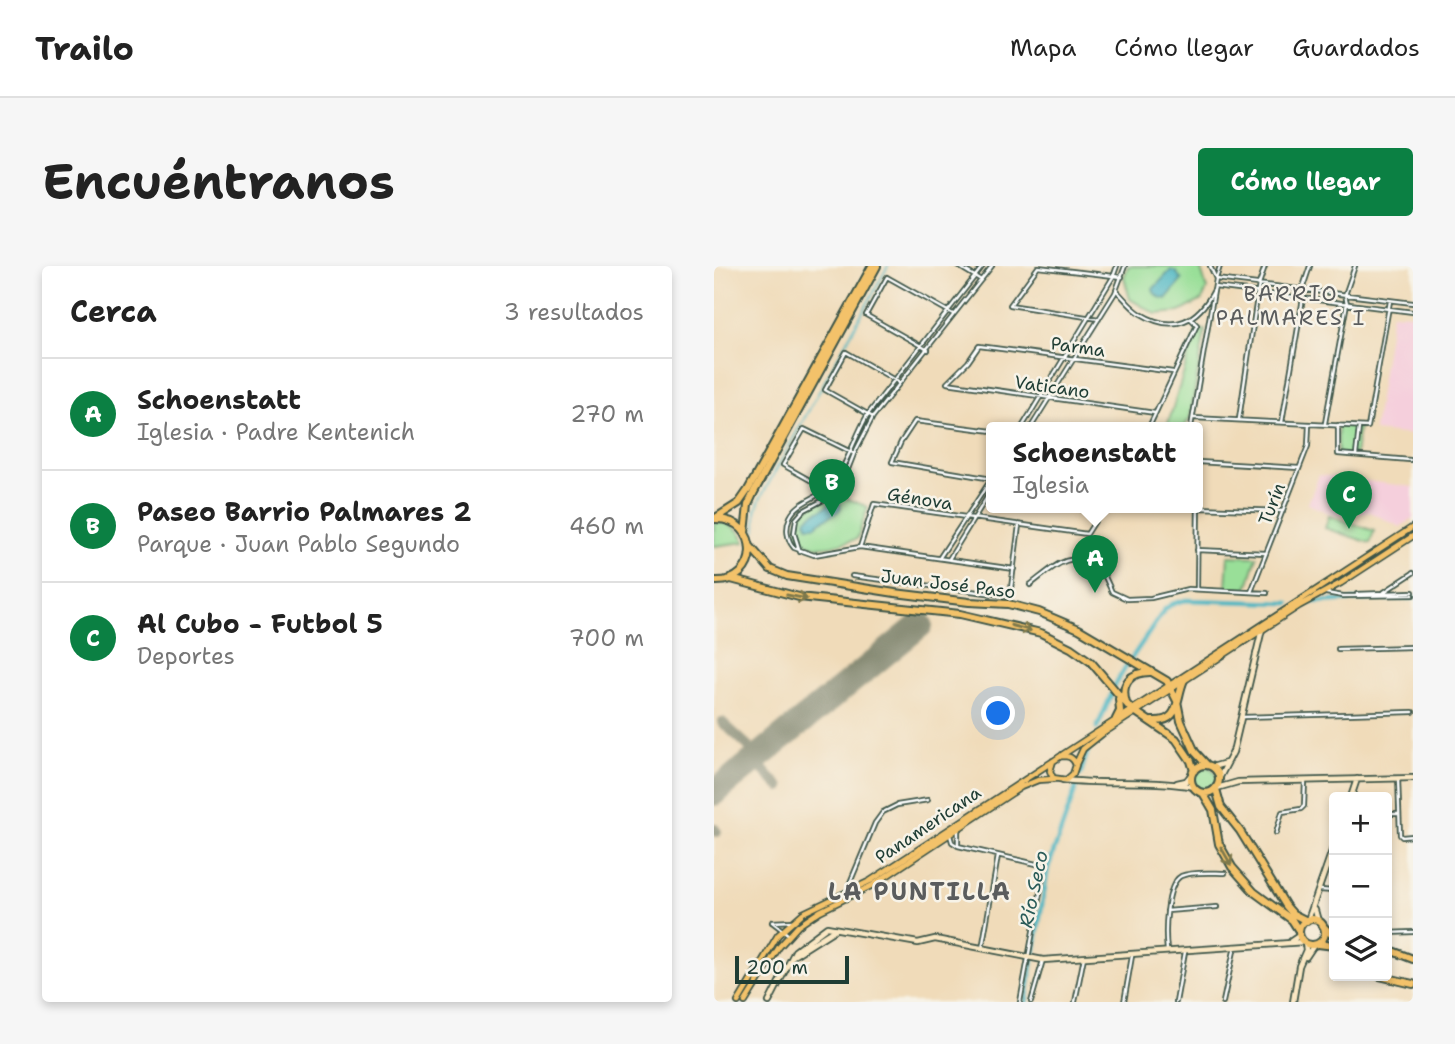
<!DOCTYPE html>
<html lang="es">
<meta charset="utf-8">
<style>
body{margin:0;font-family:"Shantell Sans",sans-serif;background:#f6f6f6;color:#222}
.controls{position:absolute;right:21px;bottom:21px;display:grid;overflow:hidden;border-radius:7px;box-shadow:0 4px 10px #0003}
.controls button{width:63px;height:63px;display:grid;place-items:center;padding:0;border:0;border-bottom:2px solid #e0e0e0;background:#fff;color:#222;font:35px sans-serif}
.scale{position:absolute;left:21px;bottom:18px;width:114px;box-sizing:border-box;padding-left:7px;border:4px solid #1f3d34;border-top:0;font-size:19px;line-height:24px;white-space:nowrap;color:#1f3d34;-webkit-text-stroke:5px #f7f3e8;paint-order:stroke}
.you{position:absolute;left:285px;top:448px;width:24px;height:24px;margin:-18px;border:5px solid #fff;border-radius:50%;background:#1a73e8;box-shadow:0 0 0 10px #1a73e833}
.badge{display:grid;place-items:center;width:46px;height:46px;border-radius:50%;background:#0b8043;color:#fff;font-size:23px;font-weight:700}
.pin{position:absolute;translate:-50% -58px;filter:drop-shadow(0 2px 4px #0008)}
.pin::after{content:'';position:absolute;top:37px;width:24px;height:21px;background:inherit;clip-path:polygon(0 0,100% 0,50% 100%)}
.popup{position:absolute;left:272px;top:156px;width:217px;height:91px;box-sizing:border-box;display:grid;place-content:center;border-radius:7px;background:#fff;filter:drop-shadow(0 2px 5px #0005);font-size:23px;white-space:nowrap;color:#767676}
.popup b{font-size:26px;color:#222}
.popup::after{content:'';position:absolute;left:50%;top:100%;margin-left:-14px;border:14px solid transparent;border-top-color:#fff}
.list{margin:0;padding:0;list-style:none}
h2{display:flex;justify-content:space-between;align-items:center;height:91px;margin:0;padding:0 28px;font-size:30px}
h2 small{font-size:23px;font-weight:400;color:#767676}
.list li{display:grid;grid-template-columns:46px 1fr auto;gap:21px;align-items:center;box-sizing:border-box;height:112px;padding:0 28px;border-top:2px solid #e0e0e0}
.list b{display:block;font-size:26px;white-space:nowrap}
.list p{margin:0;font-size:23px;white-space:nowrap;color:#767676}
.list em{font-size:23px;font-style:normal;color:#767676}
.icon{flex:none;width:38px;height:38px;fill:none;stroke:currentColor;stroke-width:2;stroke-linecap:round;stroke-linejoin:round}
.map{position:relative;flex:none;width:699px;height:736px;overflow:hidden;border-radius:7px}
header{display:flex;align-items:center;gap:42px;box-sizing:border-box;height:98px;padding:0 35px;background:#fff;border-bottom:2px solid #e0e0e0}
header strong{font-size:33px}
nav{display:flex;gap:38px;margin-inline-start:auto;font-size:24px}
.intro{display:flex;align-items:center;justify-content:space-between;box-sizing:border-box;height:168px;padding:0 42px}
h1{margin:0;font-size:49px}
.button{padding:18px 32px;border-radius:7px;background:#0b8043;color:#fff;font-size:24px;font-weight:700}
main{display:flex;gap:42px;padding:0 42px}
aside{flex:1;background:#fff;border-radius:7px;box-shadow:0 4px 10px #0003}
.map>svg:first-child{display:block}
</style>
<header>
<strong>Trailo</strong>
<nav><a>Mapa</a><a>Cómo llegar</a><a>Guardados</a></nav>
</header>
<div class="intro"><h1>Encuéntranos</h1><a class="button">Cómo llegar</a></div>
<main>
<aside>
<h2>Cerca<small>3 resultados</small></h2>
<ul class="list">
<li><span class="badge">A</span><div><b>Schoenstatt</b><p>Iglesia · Padre Kentenich</p></div><em>270 m</em></li>
<li><span class="badge">B</span><div><b>Paseo Barrio Palmares 2</b><p>Parque · Juan Pablo Segundo</p></div><em>460 m</em></li>
<li><span class="badge">C</span><div><b>Al Cubo - Futbol 5</b><p>Deportes</p></div><em>700 m</em></li>
</ul>
</aside>
<div class="map">
<svg width="699" height="736" viewBox="0 0 699 736">
<rect width="100%" height="100%" fill="#f7f3e8"/>
<filter id="ink" filterUnits="userSpaceOnUse"><feTurbulence type="fractalNoise" baseFrequency=".0143" numOctaves="2"/><feDisplacementMap in="SourceGraphic" scale="14" xChannelSelector="R" yChannelSelector="G"/><feConvolveMatrix kernelMatrix="1 2 1 2 8 2 1 2 1" color-interpolation-filters="sRGB"/></filter>
<filter id="wash" filterUnits="userSpaceOnUse"><feTurbulence type="fractalNoise" baseFrequency=".00686" numOctaves="4" result="noise"/><feDisplacementMap in="SourceGraphic" scale="28" xChannelSelector="R" yChannelSelector="G"/><feGaussianBlur stdDeviation="1.57" result="paint"/><feColorMatrix in="noise" values="0 0 0 0 0 0 0 0 0 0 0 0 0 0 0 0 0 1.4 0 .05"/><feComposite in="paint" operator="in"/></filter>
<g filter="url(#wash)">
<rect width="100%" height="100%" fill="#f0dbb9"/>
<path fill="#f5cfdc" d="M678 47 699 48V169L660 165Z
M605 209 699 221V252L686 261 656 246 622 250 594 238Z"/>
<path fill="#99df98" stroke="#5c8e66" stroke-width="2" d="M414 0H486L493 23 488 34 466 46 442 48 416 33 410 11Z
M483 63 491 64 476 152 470 161H453Z
M624 159 645 161 641 189 624 188Z
M120 227 154 241 143 273C122 278 100 289 84 270 77 246 103 237 120 227Z
M615 250 660 265 656 277 611 262Z
M0 255C15 257 25 261 31 276L0 280Z
M514 290 543 291 533 323 512 322Z
M479 513a12 12 0 1 1 24 0a12 12 0 1 1-24 0Z"/>
<path fill="#47b5c2" stroke="#33797b" stroke-width="2" d="M457 4 462 6 468 14 452 33C446 32 440 30 439 23Z
M116 237H126L127 242C121 251 109 251 102 260H94L92 254C98 245 109 246 116 237Z"/>
<g fill="none" stroke-linecap="round" stroke-linejoin="round">
<path stroke="#47b5c2" stroke-width="2" d="M42 264V245L46 233 174 0"/>
<path stroke="#47b5c2" stroke-width="4.5" d="M596 336 699 332
M400 421 411 402 451 343 458 338 472 334 575 337
M383 462 398 427
M366 509 374 484
M312 736 334 602 363 519"/>
<path stroke="#888c76" stroke-width="10" d="M8 456 45 490
M32 500 47 502 66 521
M47 500V492L54 482
M0 562 3 566"/>
<path stroke="#888c76" stroke-width="26" d="M0 527 206 359"/>
</g>
</g>
<g filter="url(#ink)">
<g fill="none" stroke-linecap="round" stroke-linejoin="round">
<g stroke="#3e5548" stroke-width="6">
<path id="street" d="M244 0 267 14
M269 0 154 148C141 170 133 199 119 217 107 232 84 234 76 251 71 262 73 274 80 282L100 289 146 281 300 303
M496 0 502 13
M502 13 699 37
M501 21 699 46
M403 25C411 33 417 42 427 48 460 68 484 55 500 24
M385 53 296 39 324 1 408 11
M214 84 152 49 173 11 239 48
M233 117 254 96 265 80 459 106
M233 117 441 147
M159 151 111 124 132 86 186 117
M480 152 654 161 676 35
M525 153 545 18 551 0
M568 156 589 32 588 24 596 0
M611 157 633 37 631 29 641 0
M624 159V188L696 194
M308 161 399 11 403 0
M317 161 401 27 411 0
M435 161 483 59 477 53
M477 161 502 13 506 0
M278 165 201 155 187 176 178 196 278 213
M642 189 645 161
M484 196 585 202
M119 227 69 199 90 163 139 187
M485 242 569 245
M146 281 160 238 373 268 390 241
M483 284 552 287
M86 286 80 267 82 253 89 245 115 231 129 216 140 188 159 151 278 0
M226 291 278 212
M235 293 278 223
M138 310 296 330 305 259
M316 319C340 301 354 283 386 300L398 326 413 333 437 332 474 323 553 327
M483 323 484 232
M537 326 594 180 595 158
M670 326 699 307
M612 327 629 330 699 329
M643 328 699 326
M624 383 699 381
M528 451 699 446
M684 512 686 569 688 571 699 570
M673 548H685
M562 567 568 546 587 543 590 540 591 515
M236 569 238 576 244 580 331 600 306 736
M244 580V563
M612 601 620 602
M136 624 135 619 161 557 169 546 183 539 214 534
M606 624 620 625
M453 645 503 641
M58 656 75 669
M58 656 79 655
M673 667 699 666
M268 683 284 590
M453 684C451 668 451 619 467 610 478 605 499 607 511 607
M317 736 329 694
M361 736 370 691
M410 736 418 690
M462 736 471 686
M509 736 521 680"/>
</g>
<g stroke="#3e5548" stroke-width="8">
<path id="secondary" d="M498 501 512 497
M506 511 519 486 548 363
M349 514C392 519 437 513 480 521
M463 517 472 515 478 508
M503 522 524 516 699 512
M637 531 643 513
M601 644 604 655
M594 654 620 579
M577 675 586 669
M79 690 120 664
M592 691 600 679
M55 736 81 685 113 661 204 677 221 673 329 694 590 676
M579 736 585 700 592 684 591 677"/>
</g>
<g stroke="#3e5548" stroke-width="8">
<path id="primary" d="M348 489 699 261
M362 498 369 483 388 468 585 340 627 317 699 270
M24 736 64 669 89 647 156 615 347 490C355 490 359 491 362 499L359 508 352 514 339 512 336 505 339 495
M31 736 65 681 84 660 106 645 159 619 307 521 324 514 340 513"/>
</g>
<g stroke="#3e5548" stroke-width="10">
<path id="highway" d="M0 253 25 237 34 224 158 0
M31 267 34 239 40 226 163 0
M36 280 56 303 73 310 181 327 255 336 294 338 325 346 365 363 453 415 463 435 467 455 481 486 493 499
M17 313 85 331 246 348 327 367 357 382 377 396 416 442 462 473 477 495 480 505
M0 315C47 318 48 253 2 253
M412 437C406 417 417 406 436 406
M402 453 406 445 405 433
M438 455C467 457 461 434 470 414
M477 513a14 14 0 1 1 28 0a14 14 0 1 1-28 0Z
M502 523 507 541 526 565 572 640 579 648 593 655
M489 527 499 544 505 578 518 601 540 626 578 654 585 665
M585 666a13 13 0 1 1 26 0a13 13 0 1 1-26 0Z
M609 660 620 671
M604 678 620 680
M673 683 699 693
M665 710 699 718"/>
</g>
<use href="#street" stroke="#fff" stroke-width="2.5"/>
<use href="#secondary" stroke="#fae7c3" stroke-width="4.5"/>
<use href="#primary" stroke="#f3c26a" stroke-width="4.5"/>
<use href="#highway" stroke="#f3c26a" stroke-width="6"/>
</g>
<defs><path id="oneway-shaft" d="M-6 0H5M1.5-3L5.5 0L1.5 3" fill="none" stroke-width="1.6" stroke-linecap="round" stroke-linejoin="round" transform="scale(1.75)"/></defs>
<g stroke="#7e794c">
<use href="#oneway-shaft" transform="translate(83 331) rotate(11)"/>
<use href="#oneway-shaft" transform="translate(307 362) rotate(15)"/>
<use href="#oneway-shaft" transform="translate(512 590) rotate(60)"/>
</g>
</g>
<g text-anchor="middle" stroke-width="5" stroke-linejoin="round" paint-order="stroke">
<g font-size="18" fill="#1f3d34" stroke="#f7f3e8">
<text transform="translate(364 81) rotate(8)" y="6">Parma</text>
<text transform="translate(338 121) rotate(8)" y="6">Vaticano</text>
<text transform="translate(206 233) rotate(9)" y="6">Génova</text>
<text transform="translate(558 238) rotate(-69)" y="6">Turín</text>
<text transform="translate(234 318) rotate(7)" y="6">Juan José Paso</text>
<text transform="translate(214 559) rotate(-34)" y="6">Panamericana</text>
</g>
<g font-size="19" font-style="italic" fill="#295b58" stroke="#f7f3e8">
<text transform="translate(319 623) rotate(-78)" y="7">Río Seco</text>
</g>
<g font-size="21" letter-spacing="2" fill="#5a5c5d" stroke="#f7f3e8">
<text x="577" y="35">BARRIO<tspan x="577" dy="24">PALMARES I</tspan></text>
</g>
<g font-size="24" font-weight="bold" letter-spacing="2" fill="#5a5c5d" stroke="#f7f3e8">
<text x="206" y="634">LA PUNTILLA</text>
</g>
</g>
</svg>
<div class="controls">
<button>+</button>
<button>−</button>
<button><svg class="icon" aria-label="layers" viewBox="0 0 24 24"><path d="M12 4l9 5-9 5-9-5zM3 14l9 5 9-5"/></svg></button>
</div>
<div class="scale">200 m</div>
<div class="you"></div>
<div class="pin badge" style="left:381px;top:327px">A</div>
<div class="popup"><b>Schoenstatt</b>Iglesia</div>
<div class="pin badge" style="left:118px;top:251px">B</div>
<div class="pin badge" style="left:635px;top:263px">C</div>
</div>
</main>
